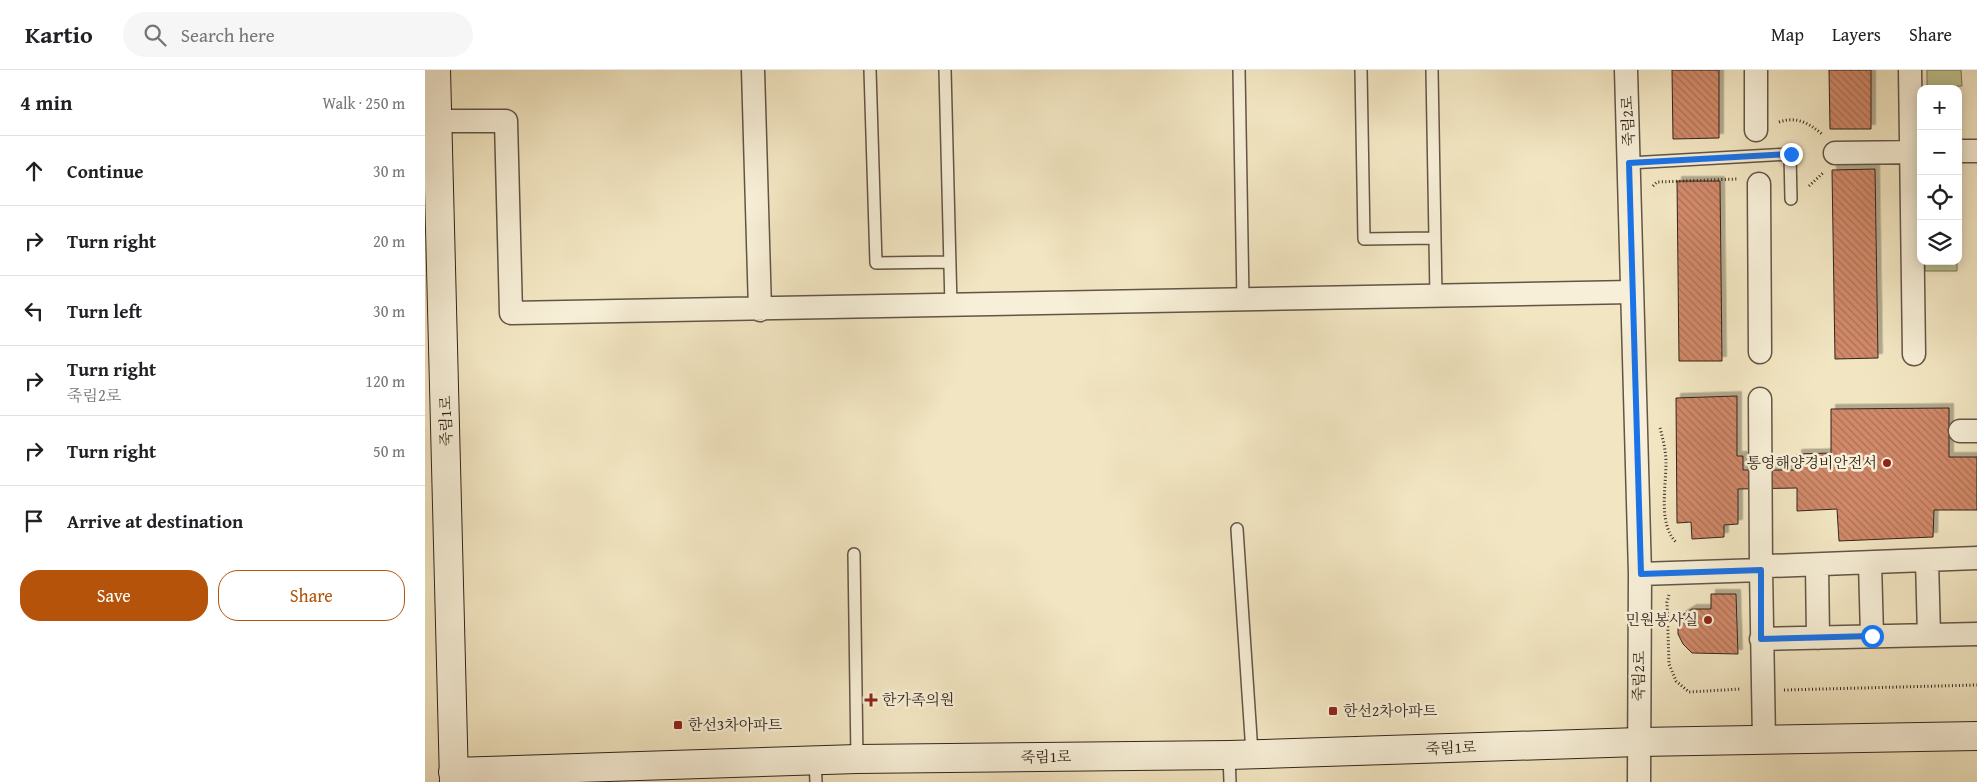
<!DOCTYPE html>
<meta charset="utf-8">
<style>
body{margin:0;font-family:"Gentium Book Plus","Noto Serif KR",serif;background:#f6f6f6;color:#202124}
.controls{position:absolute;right:15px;top:15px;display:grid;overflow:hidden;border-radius:10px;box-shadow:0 2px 12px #0003}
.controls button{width:45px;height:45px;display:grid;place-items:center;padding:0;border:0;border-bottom:1px solid #e0e0e0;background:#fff;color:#202124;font:25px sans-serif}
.stop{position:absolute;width:15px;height:15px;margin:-11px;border:4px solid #1a73e8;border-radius:50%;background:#fff}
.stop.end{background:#1a73e8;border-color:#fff;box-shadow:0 1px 5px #0008}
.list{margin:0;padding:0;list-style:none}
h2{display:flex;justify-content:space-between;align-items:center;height:65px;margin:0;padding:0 20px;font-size:21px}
h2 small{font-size:16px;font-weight:400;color:#757577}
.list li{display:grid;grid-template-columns:32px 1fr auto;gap:15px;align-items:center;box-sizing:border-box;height:70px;padding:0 20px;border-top:1px solid #e0e0e0}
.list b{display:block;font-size:19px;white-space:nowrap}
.list p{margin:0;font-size:16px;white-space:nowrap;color:#757577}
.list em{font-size:16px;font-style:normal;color:#757577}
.actions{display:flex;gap:10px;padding:15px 20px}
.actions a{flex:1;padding:11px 0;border:1px solid #b45309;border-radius:20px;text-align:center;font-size:18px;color:#b45309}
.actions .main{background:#b45309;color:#fff}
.icon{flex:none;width:28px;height:28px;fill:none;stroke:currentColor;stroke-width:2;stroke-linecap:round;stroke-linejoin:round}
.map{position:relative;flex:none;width:1552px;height:712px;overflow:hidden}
header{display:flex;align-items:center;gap:30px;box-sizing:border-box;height:70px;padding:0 25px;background:#fff;border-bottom:1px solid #e0e0e0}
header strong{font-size:24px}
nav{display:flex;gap:28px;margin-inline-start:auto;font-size:18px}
.search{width:350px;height:45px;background:#f6f6f6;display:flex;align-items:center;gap:12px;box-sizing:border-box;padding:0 18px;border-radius:28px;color:#757577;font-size:19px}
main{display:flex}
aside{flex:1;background:#fff}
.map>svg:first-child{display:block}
</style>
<header>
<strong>Kartio</strong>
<div class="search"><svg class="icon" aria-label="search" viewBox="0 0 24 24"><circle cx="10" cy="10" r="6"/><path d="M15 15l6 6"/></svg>Search here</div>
<nav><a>Map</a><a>Layers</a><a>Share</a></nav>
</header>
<main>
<aside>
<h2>4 min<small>Walk · 250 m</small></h2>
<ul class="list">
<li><svg class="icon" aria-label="ahead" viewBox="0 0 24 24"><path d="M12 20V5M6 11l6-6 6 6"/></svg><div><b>Continue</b></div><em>30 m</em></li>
<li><svg class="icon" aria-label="right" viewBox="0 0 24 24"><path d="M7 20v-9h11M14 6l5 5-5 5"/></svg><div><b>Turn right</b></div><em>20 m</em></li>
<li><svg class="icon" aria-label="left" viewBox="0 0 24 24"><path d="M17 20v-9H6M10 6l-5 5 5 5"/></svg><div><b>Turn left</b></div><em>30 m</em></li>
<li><svg class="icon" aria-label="right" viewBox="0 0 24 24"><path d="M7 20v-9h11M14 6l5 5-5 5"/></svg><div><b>Turn right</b><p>죽림2로</p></div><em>120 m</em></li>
<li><svg class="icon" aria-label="right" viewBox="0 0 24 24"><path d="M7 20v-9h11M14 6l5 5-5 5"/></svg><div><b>Turn right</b></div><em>50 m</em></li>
<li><svg class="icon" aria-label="arrive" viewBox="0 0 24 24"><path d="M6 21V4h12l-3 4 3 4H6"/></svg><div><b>Arrive at destination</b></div></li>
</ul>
<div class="actions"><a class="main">Save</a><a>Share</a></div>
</aside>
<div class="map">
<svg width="1552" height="712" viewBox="0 0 1552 712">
<defs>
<pattern id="building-back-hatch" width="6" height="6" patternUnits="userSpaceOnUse" patternTransform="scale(1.25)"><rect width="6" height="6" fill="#d18969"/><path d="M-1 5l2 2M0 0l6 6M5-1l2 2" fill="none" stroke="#aa7056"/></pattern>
<filter id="shadow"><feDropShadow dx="4.5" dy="-4.5" stdDeviation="0" flood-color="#0004"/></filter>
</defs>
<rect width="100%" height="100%" fill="#f2e6c2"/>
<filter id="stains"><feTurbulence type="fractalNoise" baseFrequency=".004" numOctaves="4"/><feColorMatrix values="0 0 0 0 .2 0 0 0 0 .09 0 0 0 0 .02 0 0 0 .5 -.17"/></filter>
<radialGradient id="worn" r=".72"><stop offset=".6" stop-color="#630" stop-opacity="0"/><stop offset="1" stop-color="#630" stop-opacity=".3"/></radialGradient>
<path fill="#c0c38f" stroke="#7a7456" d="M1502 0H1536L1537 16 1502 17Z
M1500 191H1532V201H1500Z"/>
<path fill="url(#building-back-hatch)" stroke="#33251c" filter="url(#shadow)" d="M1247 0H1294V68L1248 69Z
M1404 0H1446V59H1405Z
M1450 99 1453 288 1410 289 1407 100Z
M1252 111H1295L1297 291H1254Z
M1312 326V386H1318V400H1372V384L1406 383V339L1524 338V387H1552V440H1509L1508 467 1414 471 1412 439 1372 441V418L1313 419V454L1299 455V467L1267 469 1266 452 1252 453 1251 328Z
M1286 524H1311L1313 584 1267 583 1258 574 1253 564V554L1257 545 1267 539H1286Z"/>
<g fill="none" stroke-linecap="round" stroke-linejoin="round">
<g stroke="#635546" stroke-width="14">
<path id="lane" d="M445 0 451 193 524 192
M520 0 526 236
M814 0 818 230
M936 0 939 169 1009 168
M1007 0 1011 226
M1204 93 1365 84 1366 129
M812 459 827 683
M429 484 432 689
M804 685 805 712
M390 691 391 712"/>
</g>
<g stroke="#635546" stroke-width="25">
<path id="street" d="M328 0 335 240
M1201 0 1215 504 1214 712
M1331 0V60
M1485 0 1489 284
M13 51H81L86 243 1207 222
M1533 81H1552
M1410 83 1496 82
M1334 114 1335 282
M1335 329 1336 500 1344 496 1552 488
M1535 361H1552
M1502 491 1504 565
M1445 493 1447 566
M1392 495 1393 568
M1215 504 1336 500 1339 670
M1336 569 1552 564"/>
</g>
<g stroke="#33251c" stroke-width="30">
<path id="secondary" d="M11 0 29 712
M28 702 432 689 804 685 1214 672 1552 666"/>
</g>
<path stroke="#33251c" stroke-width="3" stroke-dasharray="1 2.5" stroke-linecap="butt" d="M1354 52C1372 46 1384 53 1398 65
M1228 116 1232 112 1312 109
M1384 116 1399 102
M1235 358C1238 369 1241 381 1241 393 1241 417 1233 454 1251 472
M1244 525 1242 532 1244 594 1251 611 1264 622 1316 619
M1359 620 1552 615"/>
<use href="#lane" stroke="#f7efd7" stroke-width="11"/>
<use href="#street" stroke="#f7efd7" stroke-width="22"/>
<use href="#secondary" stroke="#f7efd7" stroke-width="28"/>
</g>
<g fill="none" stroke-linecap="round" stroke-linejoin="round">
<path stroke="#1a73e8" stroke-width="6" d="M1366 84 1204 93 1216 504 1336 500V569L1447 566"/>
</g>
<g fill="#8f2418" stroke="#f7efd7" stroke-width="2">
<circle cx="1462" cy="393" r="5"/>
<circle cx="1283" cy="550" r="5"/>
<path d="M443.5 622.5h5v5h5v5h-5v5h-5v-5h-5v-5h5z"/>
<rect x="903" y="636" width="10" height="10" rx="2.5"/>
<rect x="248" y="650" width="10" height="10" rx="2.5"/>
</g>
<g text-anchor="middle" stroke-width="5" stroke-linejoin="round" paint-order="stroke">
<g font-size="15" fill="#33251c" stroke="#f7efd7">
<text transform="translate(1203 51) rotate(-92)" y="5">죽림2로</text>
<text transform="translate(21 351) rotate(-91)" y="5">죽림1로</text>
<text transform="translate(1214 606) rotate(-89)" y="5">죽림2로</text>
<text transform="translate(1026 678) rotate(-2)" y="5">죽림1로</text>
<text transform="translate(621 687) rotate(-1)" y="5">죽림1로</text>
</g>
<g font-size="15" fill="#33251c" stroke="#f7efd7" text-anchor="start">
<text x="1452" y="398" text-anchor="end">통영해양경비안전서</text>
<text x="1273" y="555" text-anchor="end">민원봉사실</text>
<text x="457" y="635">한가족의원</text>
<text x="918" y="646">한선2차아파트</text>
<text x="263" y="660">한선3차아파트</text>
</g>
</g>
<rect width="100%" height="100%" filter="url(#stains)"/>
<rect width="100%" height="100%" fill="url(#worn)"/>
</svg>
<div class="controls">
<button>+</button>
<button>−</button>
<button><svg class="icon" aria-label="locate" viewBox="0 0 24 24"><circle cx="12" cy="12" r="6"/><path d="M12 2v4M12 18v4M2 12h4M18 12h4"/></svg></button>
<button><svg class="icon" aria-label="layers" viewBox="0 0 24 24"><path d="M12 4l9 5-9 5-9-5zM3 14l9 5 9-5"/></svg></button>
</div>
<div class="stop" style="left:1447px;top:566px"></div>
<div class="stop end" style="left:1366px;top:84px"></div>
</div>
</main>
